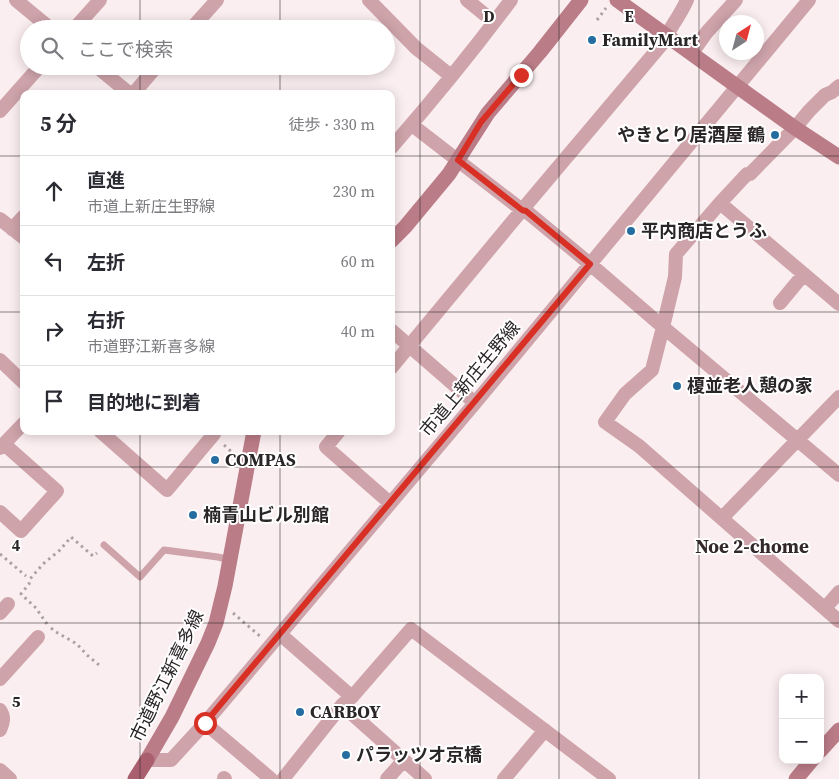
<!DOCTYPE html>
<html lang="ja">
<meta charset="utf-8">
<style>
body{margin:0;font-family:"Source Serif 4","Noto Sans JP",serif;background:#f7f7f7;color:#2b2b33}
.controls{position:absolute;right:15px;bottom:15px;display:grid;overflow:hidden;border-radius:10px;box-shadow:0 2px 12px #0003}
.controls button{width:45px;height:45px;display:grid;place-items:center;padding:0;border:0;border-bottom:1px solid #e1e1e2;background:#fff;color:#2b2b33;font:25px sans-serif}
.compass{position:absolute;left:719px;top:15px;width:45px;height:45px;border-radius:50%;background:#fff;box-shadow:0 2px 12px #0003;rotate:36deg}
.stop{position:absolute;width:15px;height:15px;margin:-11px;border:4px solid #d93025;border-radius:50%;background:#fff}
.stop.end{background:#d93025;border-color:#fff;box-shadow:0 1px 5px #0008}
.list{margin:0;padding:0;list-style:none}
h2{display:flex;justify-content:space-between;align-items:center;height:65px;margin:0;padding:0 20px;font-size:21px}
h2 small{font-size:16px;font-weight:400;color:#7c7c81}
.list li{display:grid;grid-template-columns:32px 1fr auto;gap:15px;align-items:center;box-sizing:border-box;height:70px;padding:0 20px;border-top:1px solid #e1e1e2}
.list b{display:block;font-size:19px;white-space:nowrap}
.list p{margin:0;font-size:16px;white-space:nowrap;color:#7c7c81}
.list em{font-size:16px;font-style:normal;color:#7c7c81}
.icon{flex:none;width:28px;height:28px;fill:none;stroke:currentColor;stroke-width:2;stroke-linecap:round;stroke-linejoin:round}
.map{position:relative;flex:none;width:839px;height:779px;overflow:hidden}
.search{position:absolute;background:#fff;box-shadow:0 2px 12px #0003;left:20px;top:20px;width:375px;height:55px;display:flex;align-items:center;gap:12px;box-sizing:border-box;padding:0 18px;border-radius:28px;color:#7c7c81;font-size:19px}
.panel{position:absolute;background:#fff;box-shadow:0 2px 12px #0003;left:20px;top:90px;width:375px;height:345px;border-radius:10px}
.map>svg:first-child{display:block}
</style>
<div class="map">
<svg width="839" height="779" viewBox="0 0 839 779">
<rect width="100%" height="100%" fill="#fbeef0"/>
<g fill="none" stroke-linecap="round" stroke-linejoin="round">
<path stroke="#aca2a3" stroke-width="3" stroke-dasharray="2.5 4" stroke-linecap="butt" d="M597 20 606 8
M224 445 234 454
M0 554 26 576
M233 613 261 637
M47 624 36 608 21 594 29 584 30 579 43 564 60 550 71 537 93 556 97 553
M51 628 56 632 77 644 87 655 99 665"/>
<path stroke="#cea3aa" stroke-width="7" d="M104 545 140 577 164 550 218 557 230 560"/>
<path stroke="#cea3aa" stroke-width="14" d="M16 0 51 29
M369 0 416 48 451 76
M467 0 494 22
M74 29 100 0
M191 29 217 0
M692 53 707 32 736 0
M96 66 130 94
M839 86 832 92 825 95 809 111 795 128 750 174H747L720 203 676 254 675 277 663 327 652 370 625 394 605 422 639 446 839 621
M133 94 157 66
M0 111 40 66
M412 125 522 210 526 211 590 264 663 327 839 475
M391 148C433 100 473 51 511 0
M720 203 839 304
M0 219 24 238
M12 229 24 216
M780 303 804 274
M391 330 475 403
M0 360 24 383
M391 368 522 210 662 44C669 29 680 16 687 0
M100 431 167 490 214 434 212 431
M339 431 326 447 390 503
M0 448 24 423
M0 512 21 531 57 491 4 444
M722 518 839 397
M825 608 839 592
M0 613 8 604
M280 634 352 697
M0 679 38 637
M342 705 425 779
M0 710C5 717 3 723 0 730
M205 723 271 779
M147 760H171L205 723 475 403 809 0
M0 770 10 779
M224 778 225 779
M283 779 342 705 352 697 411 629 609 779
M387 779 404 760
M504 779 545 730"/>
<path stroke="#ba7c87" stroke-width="15" d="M617 0 795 128 839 157
M391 241 405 227 449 174 488 113 540 52 581 0
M820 751 839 730
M147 760 172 717 208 643 216 623 225 586 254 431
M796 779 812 760"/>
<path stroke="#aa5f6e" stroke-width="15" d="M135 779 147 760"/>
</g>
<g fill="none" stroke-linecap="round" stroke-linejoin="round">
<path stroke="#d93025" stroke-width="6" d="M205 723 590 264 526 211 522 210 458 160 481 122 521 75"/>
</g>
<path fill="none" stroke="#2a2526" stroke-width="1" stroke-opacity="0.55" d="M140 0V29M280 0V29M420 0V779M559 0V779M699 0V779M140 66V94M280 66V94M0 156H24M391 156H839M0 312H24M391 312H839M140 431V779M280 431V779M0 467H839M0 623H839"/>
<g fill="#256ca0" stroke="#fff" stroke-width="2">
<circle cx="592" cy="40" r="5"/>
<circle cx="775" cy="135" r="5"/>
<circle cx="631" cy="231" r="5"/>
<circle cx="677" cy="386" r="5"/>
<circle cx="215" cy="460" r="5"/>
<circle cx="193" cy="515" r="5"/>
<circle cx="300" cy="712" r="5"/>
<circle cx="346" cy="755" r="5"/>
</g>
<g text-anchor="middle" stroke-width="4" stroke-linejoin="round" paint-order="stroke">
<g font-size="18" font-weight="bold" fill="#2a2526" stroke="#fff" text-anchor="start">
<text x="602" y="46">FamilyMart</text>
<text x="765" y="141" text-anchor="end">やきとり居酒屋 鶴</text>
<text x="641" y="237">平内商店とうふ</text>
<text x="687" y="392">榎並老人憩の家</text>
<text x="225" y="466">COMPAS</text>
<text x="203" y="521">楠青山ビル別館</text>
<text x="310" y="718">CARBOY</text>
<text x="356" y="761">パラッツオ京橋</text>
</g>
<g font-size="18" fill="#2a2526" stroke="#fff">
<text transform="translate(470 379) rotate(-50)" y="6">市道上新庄生野線</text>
<text transform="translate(167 676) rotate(-64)" y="6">市道野江新喜多線</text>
</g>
<g font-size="19" font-weight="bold" fill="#33292a" stroke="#fff">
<text x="752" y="553">Noe 2-chome</text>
</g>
</g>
<g font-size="16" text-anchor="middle" font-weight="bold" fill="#2a2526" stroke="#fff" stroke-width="4" stroke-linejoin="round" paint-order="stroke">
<text x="489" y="22">D</text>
<text x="629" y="22">E</text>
<text x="16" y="551">4</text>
<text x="16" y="707">5</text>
</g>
</svg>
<div class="controls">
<button>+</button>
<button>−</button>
</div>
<svg class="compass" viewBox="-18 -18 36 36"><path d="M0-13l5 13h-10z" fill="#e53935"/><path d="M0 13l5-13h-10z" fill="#7c7c81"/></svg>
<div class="stop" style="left:205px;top:723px"></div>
<div class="stop end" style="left:521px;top:75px"></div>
<div class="search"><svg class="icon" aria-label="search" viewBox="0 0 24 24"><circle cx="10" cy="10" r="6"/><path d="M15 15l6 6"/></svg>ここで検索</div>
<section class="panel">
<h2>5 分<small>徒歩 · 330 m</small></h2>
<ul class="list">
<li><svg class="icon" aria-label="ahead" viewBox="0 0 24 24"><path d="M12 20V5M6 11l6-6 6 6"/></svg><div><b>直進</b><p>市道上新庄生野線</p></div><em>230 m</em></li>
<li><svg class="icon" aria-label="left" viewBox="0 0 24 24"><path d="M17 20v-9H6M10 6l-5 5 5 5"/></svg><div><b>左折</b></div><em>60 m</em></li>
<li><svg class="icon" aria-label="right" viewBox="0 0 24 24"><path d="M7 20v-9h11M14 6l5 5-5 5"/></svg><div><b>右折</b><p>市道野江新喜多線</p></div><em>40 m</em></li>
<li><svg class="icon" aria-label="arrive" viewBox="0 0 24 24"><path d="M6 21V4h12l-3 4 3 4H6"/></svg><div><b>目的地に到着</b></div></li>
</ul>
</section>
</div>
